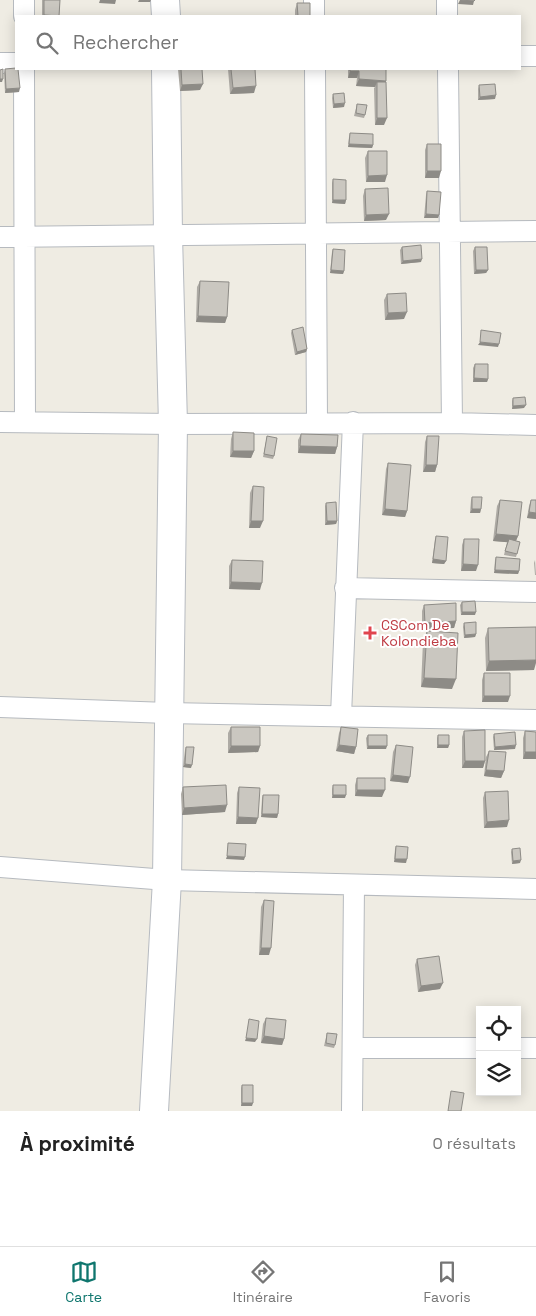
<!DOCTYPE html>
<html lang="fr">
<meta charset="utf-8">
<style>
body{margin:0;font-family:"Space Grotesk",sans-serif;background:#f2f2f2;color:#222}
.controls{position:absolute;right:15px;bottom:15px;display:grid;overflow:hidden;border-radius:0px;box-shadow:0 2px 12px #0003}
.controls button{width:45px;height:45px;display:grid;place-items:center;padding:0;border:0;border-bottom:1px solid #e0e0e0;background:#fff;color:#222;font:25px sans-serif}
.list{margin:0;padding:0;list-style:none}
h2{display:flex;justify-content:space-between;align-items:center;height:65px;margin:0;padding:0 20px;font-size:21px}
h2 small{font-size:16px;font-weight:400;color:#767676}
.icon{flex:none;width:28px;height:28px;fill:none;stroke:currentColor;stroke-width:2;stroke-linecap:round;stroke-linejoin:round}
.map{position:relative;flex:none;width:536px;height:1111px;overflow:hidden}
.search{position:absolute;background:#fff;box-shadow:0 2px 12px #0003;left:15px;right:15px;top:15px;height:55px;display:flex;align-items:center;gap:12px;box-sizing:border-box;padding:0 18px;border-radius:0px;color:#767676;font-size:19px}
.sheet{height:135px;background:#fff}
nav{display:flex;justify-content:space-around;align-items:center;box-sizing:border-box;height:70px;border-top:1px solid #e0e0e0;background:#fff;font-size:14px;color:#767676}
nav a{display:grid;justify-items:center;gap:2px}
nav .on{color:#0f766e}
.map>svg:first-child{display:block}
</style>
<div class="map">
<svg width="536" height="1111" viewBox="0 0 536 1111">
<rect width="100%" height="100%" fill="#efece3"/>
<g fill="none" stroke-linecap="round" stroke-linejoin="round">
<g stroke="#b6babf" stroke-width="22">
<path id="street" d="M24 0V16
M314 0V16
M447 0V16
M520 56H536
M0 63H16
M24 69 25 421
M315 69 317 423
M448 69 452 423
M0 237 536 231
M0 422 173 424 452 423 536 425
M345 588 536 592
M0 707 168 713 536 720
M341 716 353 422
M0 867 167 880 536 889
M353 1048H480
M517 1048H536
M352 1111 354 885"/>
</g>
<g stroke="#b7bbc1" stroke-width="30">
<path id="secondary" d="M165 0 166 16
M154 1111 167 880 173 424 168 235 166 69"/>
</g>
<use href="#street" stroke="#fff" stroke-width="20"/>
<use href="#secondary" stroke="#fff" stroke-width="28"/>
</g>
<path fill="#aeaba5" d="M42 0H60L59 16H42Z
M297 3 310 16H295V10Z
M5 69 19 92 5 93 4 73Z
M178 69H202L200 90 180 91Z
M228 69H255L254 93 230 94Z
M348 69H386L384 125H375L374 88 375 87 356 86 357 78H348Z
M479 85 495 99 478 100V89Z
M333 94 344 107 333 108 332 98Z
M357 104 365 115 364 118 354 116Z
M350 133 373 145 372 148 348 147 349 137Z
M427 144 439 178H425V150Z
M368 151 385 182H366L365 158Z
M333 179 346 200 345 204 332 203V183Z
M365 189 386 220 364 221 363 196Z
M427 191 439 215 438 218H424L426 195Z
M402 247 421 262 401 264 400 250Z
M475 247 488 270 486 273 474 274 473 251Z
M333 249 344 271 343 274 330 273 332 252Z
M200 281 227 317 225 323 196 322 197 287Z
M387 294 404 319 385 320 384 300Z
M292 330 307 349 306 352 295 355 291 333Z
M475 364 488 379 487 382H473V368Z
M513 398 524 408 512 409V401Z
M233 432 254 451 251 458 230 457 231 439Z
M301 434 337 447 335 454 298 453V440Z
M267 436 274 456 273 459 263 457Z
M427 436 437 465 435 472H423L425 442Z
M388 463 407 511 405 517 382 515 386 469Z
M253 486 260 528H249L250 493Z
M472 497 481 509 480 513H470L471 500Z
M500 500 518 536 516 541 520 542 516 557 504 555 507 542 493 541 497 506Z
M531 500H536V519L527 518 529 506Z
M326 503 337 521 336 524 325 525V506Z
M436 536 446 561 444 564 432 563 435 539Z
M464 539 476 571H461L462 545Z
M496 557 519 571 518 574 494 573 495 560Z
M232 560 260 590 229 589V566Z
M535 560 536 575H535L534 563Z
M462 602 475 615H461L460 605Z
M424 605 456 621 454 628 422 629V611Z
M464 623 476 634 475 637 464 638 463 627Z
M488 628 534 670 486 671 485 638Z
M427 631 452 689 421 687 423 641Z
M484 673 508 702H482V680Z
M231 727 260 746 258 752 228 753V733Z
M341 727 356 747 354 754 336 751 339 733Z
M464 731 485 761 483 768H462V737Z
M525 731 536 732V759H523V738Z
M494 734 515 749 494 750 493 737Z
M368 735 386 749H367L366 738Z
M438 735 449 745 448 748H437V738Z
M396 745 408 783 390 781 393 752Z
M186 747 191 768 183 767 185 750Z
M489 751 504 771 501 778 484 776 486 757Z
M357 778 382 797 355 796V785Z
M333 785 345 798H332V789Z
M183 787 225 812 182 815 181 794Z
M239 787 256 824H236L237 793Z
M485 792 507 827 484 828 483 798Z
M263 795 278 814 277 818 261 817 262 798Z
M396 846 406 863 394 862 395 849Z
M512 849 520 863 512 864 511 852Z
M264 900 269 955H259L261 907Z
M417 959 440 989 418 992 415 965Z
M266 1018 284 1039 282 1045 261 1043 263 1024Z
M327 1033 335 1045 334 1048 324 1046Z
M242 1085 252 1106H241V1088Z"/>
<path fill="#8d8b86" d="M100 0H116L115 4 99 3Z
M139 0H151L150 2H138Z
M460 0 474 1 473 5 458 4Z
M350 71H359L357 78H348Z
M0 79H3L2 82H0Z
M359 79 386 81 383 87 377 82 375 87 356 86Z
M203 84 200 90 180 91 182 85Z
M256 86 254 93 230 94 233 88Z
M20 88 19 92 5 93 6 89Z
M496 95 495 99 478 100 480 97Z
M345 103 344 107 333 108 334 104Z
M377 118H387L384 125H375Z
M349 144 373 145 372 148 348 147Z
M427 171H441L439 178H425Z
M387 175 385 182H366L368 176Z
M333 200H346L345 204 332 203Z
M389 214 386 220 364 221 366 215Z
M426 214 439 215 438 218H424Z
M422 259 421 262 401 264 403 261Z
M331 270 344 271 343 274 330 273Z
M476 270H488L486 273 474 274Z
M407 312 404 319 385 320 388 313Z
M198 316 227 317 225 323 196 322Z
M480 342 499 344 498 347 478 345Z
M307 349 306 352 295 355 297 352Z
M474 378 488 379 487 382H473Z
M526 405 524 408 512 409 513 406Z
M300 446 337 447 335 454 298 453Z
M233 451H254L251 458 230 457Z
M426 465H437L435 472H423Z
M385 509 407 511 405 517 382 515Z
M472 509H481L480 513H470Z
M529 512 536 513V519L527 518Z
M251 521H263L260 528H249Z
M327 521H337L336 524 325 525Z
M496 534 518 536 515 543 493 541Z
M433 559 446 561 444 564 432 563Z
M463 564 478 565 476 571H461Z
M495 570 519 571 518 574 494 573Z
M231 582 262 583 260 590 229 589Z
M462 612H476L475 615H461Z
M456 621 454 628 422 629 425 623Z
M476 634 475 637 464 638 465 635Z
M536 660V663L534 670 486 671 489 661Z
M424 678 456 679 452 689 421 687Z
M484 696H510L508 702H482Z
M339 745 356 747 354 754 336 751Z
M438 745H449L448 748H437Z
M516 745 515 749 494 750 495 747Z
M231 746H260L258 752 228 753Z
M368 746H387L386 749H367Z
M525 752H536V759H523Z
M465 761H485L483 768H462Z
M185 764 192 765 191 768 183 767Z
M486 770 504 771 501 778 484 776Z
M393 775 410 777 408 783 390 781Z
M357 790H385L382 797 355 796Z
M333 795H346L345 798H332Z
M227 805 225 812 182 815 184 808Z
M262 814H278L277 818 261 817Z
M238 817 258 818 256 824H236Z
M509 820 507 827 484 828 487 822Z
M227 856 245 857 244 860 226 859Z
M395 859H407L406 863 394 862Z
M521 860 520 863 512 864 513 861Z
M261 948H271L269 955H259Z
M443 983 440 989 418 992 421 986Z
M264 1036 284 1039 282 1045 261 1043Z
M246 1038 257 1039 255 1042 245 1041Z
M242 1103H253L252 1106H241Z"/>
<path fill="#cac7c0" stroke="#8d8b86" d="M44 0H60L59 16 44 15Z
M460 0H475L474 1Z
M297 3H310V16H298Z
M16 68 18 69 20 88 6 89 5 69Z
M3 69V79H0V70Z
M181 69H202L203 84 182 85Z
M231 69H255L256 86 233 88Z
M350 69H386V81L359 79V71H350Z
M377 82H386L387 118H377Z
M495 84 496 95 480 97 479 85Z
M344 93 345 103 334 104 333 94Z
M357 104 367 105 365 115 356 113Z
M350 133 373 134V145L349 144Z
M427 144H441V171H427Z
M368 151H387V175L368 176Z
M333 179 346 180V200H333Z
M388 188 389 214 366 215 365 189Z
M427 191 441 192 439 215 426 214Z
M421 245 422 259 403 261 402 247Z
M475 247H487L488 270H476Z
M333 249 345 250 344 271 331 270Z
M200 281 229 282 227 317 198 316Z
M406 293 407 312 388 313 387 294Z
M303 327 307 349 297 352 292 330Z
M481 330 501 333 499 344 480 342Z
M475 364H488V379L474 378Z
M525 397 526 405 513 406V398Z
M233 432 254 433V451H233Z
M301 434 338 435 337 447 300 446Z
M267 436 277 438 274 456 264 454Z
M427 436H439L437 465H426Z
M388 463 411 465 407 511 385 509Z
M253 486 264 487 263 521H251Z
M472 497H482L481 509H472Z
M500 500 522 502 518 536 496 534Z
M531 500H536V513L529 512Z
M336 502 337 521H327L326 503Z
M436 536 448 537 446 561 433 559Z
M464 539H479L478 565 463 564Z
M509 539 520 542 517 554 505 551Z
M496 557 520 559 519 571 495 570Z
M232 560 263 561 262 583 231 582Z
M475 601 476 612H462V602Z
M456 603V621L425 623 424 605Z
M476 622V634L465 635 464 623Z
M536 627V660L489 661 488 628Z
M427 631 458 633 456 679 424 678Z
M484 673H510V696H484Z
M231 727H260V746H231Z
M341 727 358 729 356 747 339 745Z
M485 730V761H465L464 731Z
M525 731 536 732V752H525Z
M515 732 516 745 495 747 494 734Z
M368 735H387V746H368Z
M438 735H449V745H438Z
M396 745 413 747 410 777 393 775Z
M186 747H194L192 765 185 764Z
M489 751 506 752 504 771 486 770Z
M357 778H385V790H357Z
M226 785 227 805 184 808 183 787Z
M333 785H346V795H333Z
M239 787 260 788 258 818 238 817Z
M508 791 509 820 487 822 485 792Z
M263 795H279L278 814H262Z
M228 843 246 844 245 857 227 856Z
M396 846 408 847 407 859H395Z
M520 848 521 860 513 861 512 849Z
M264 900 274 901 271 948H261Z
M439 956 443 983 421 986 417 959Z
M266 1018 286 1020 284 1039 264 1036Z
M249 1019 259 1021 257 1039 246 1038Z
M327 1033 337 1034 335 1045 326 1043Z
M242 1085H253V1103H242Z
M451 1091 464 1093 461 1111H448Z"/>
<path fill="#e0444e" stroke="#fff" stroke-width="2" d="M367.5 625.5h5v5h5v5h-5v5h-5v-5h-5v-5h5z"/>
<g text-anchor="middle" stroke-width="4" stroke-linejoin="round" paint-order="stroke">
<g font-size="14" fill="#be3a42" stroke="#fff" text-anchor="start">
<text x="381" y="630">CSCom De<tspan x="381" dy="16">Kolondieba</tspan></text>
</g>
</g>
</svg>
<div class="controls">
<button><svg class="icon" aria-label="locate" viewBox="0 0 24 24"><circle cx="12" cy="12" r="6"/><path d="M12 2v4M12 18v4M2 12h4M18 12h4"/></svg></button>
<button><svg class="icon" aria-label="layers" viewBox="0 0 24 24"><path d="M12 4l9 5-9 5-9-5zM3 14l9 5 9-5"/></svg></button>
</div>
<div class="search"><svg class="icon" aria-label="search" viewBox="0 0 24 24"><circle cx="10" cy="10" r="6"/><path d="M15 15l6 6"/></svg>Rechercher</div>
</div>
<section class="sheet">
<h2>À proximité<small>0 résultats</small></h2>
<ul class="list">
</ul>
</section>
<nav>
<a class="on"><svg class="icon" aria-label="map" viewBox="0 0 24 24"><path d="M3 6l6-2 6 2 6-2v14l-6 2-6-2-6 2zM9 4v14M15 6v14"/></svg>Carte</a>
<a><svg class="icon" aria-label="directions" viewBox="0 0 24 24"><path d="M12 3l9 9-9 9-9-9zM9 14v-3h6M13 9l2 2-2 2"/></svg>Itinéraire</a>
<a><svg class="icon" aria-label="saved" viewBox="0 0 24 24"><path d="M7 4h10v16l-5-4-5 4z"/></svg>Favoris</a>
</nav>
